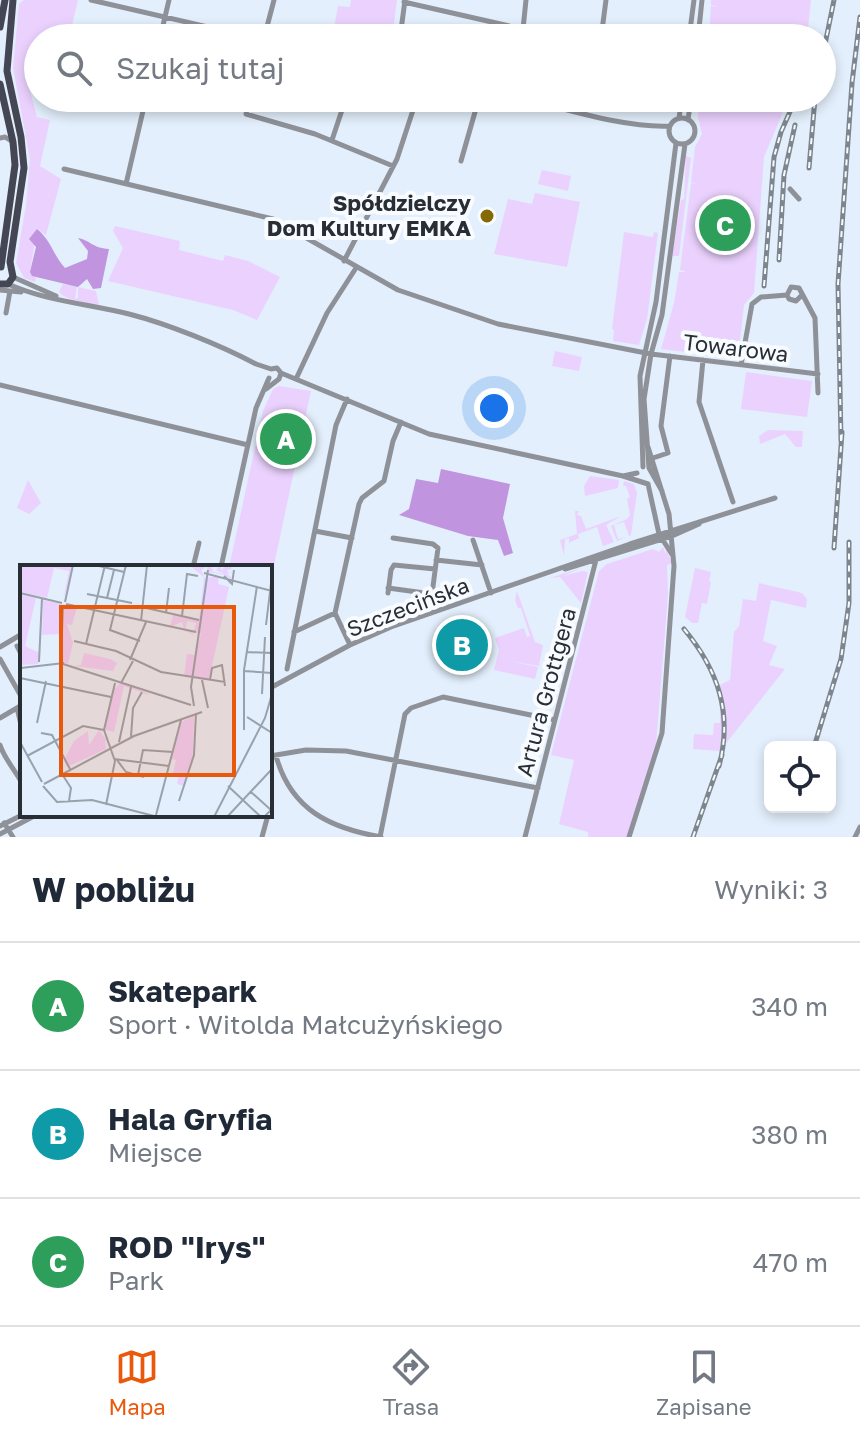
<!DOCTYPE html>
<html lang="pl">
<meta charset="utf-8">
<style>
body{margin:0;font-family:"Golos Text",sans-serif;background:#f6f6f7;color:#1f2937}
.controls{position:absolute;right:24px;bottom:24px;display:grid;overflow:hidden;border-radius:12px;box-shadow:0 4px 12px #0003}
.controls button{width:72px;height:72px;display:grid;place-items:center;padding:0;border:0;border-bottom:2px solid #e0e1e3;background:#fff;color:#1f2937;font:40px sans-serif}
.you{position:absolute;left:494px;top:408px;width:28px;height:28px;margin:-20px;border:6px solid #fff;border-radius:50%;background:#1a73e8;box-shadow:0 0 0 12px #1a73e833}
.badge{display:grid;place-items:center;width:52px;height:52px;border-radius:50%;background:#ea580c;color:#fff;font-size:26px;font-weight:700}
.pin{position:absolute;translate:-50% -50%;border:4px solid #fff;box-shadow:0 2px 8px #0006}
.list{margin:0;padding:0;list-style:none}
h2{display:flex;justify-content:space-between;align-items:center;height:104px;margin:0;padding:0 32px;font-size:34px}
h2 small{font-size:26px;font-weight:400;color:#747a83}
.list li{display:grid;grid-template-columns:52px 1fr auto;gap:24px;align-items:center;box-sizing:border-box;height:128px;padding:0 32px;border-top:2px solid #e0e1e3}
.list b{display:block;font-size:30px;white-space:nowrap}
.list p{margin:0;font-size:26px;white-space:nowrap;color:#747a83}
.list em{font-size:26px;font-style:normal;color:#747a83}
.icon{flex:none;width:44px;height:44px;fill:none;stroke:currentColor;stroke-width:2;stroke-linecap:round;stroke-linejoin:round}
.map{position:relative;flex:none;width:860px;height:837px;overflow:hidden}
.search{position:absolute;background:#fff;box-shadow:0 4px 12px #0003;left:24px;right:24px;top:24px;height:88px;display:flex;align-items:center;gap:20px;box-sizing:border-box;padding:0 28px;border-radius:44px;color:#747a83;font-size:30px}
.sheet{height:488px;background:#fff}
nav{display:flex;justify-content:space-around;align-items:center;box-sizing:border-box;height:112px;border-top:2px solid #e0e1e3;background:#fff;font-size:22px;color:#747a83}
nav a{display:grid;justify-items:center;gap:4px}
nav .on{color:#ea580c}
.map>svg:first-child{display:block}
</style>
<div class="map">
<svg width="860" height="837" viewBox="0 0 860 837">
<rect width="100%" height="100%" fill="#e3effc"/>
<path fill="#ebd2fe" d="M24 0H78L69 38H38V84L28 83 37 117 50 120 40 166 61 179 46 235 37 229 30 272 36 278 35 282 24 278 16 263 26 205 30 159 13 68 19 4Z
M351 0H397L392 38H332L338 6 350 7Z
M711 0H811L807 38H709L711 6 718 7 711 5Z
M700 98H789L764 157 754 293 744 305 738 358 661 349 674 303 679 272H686L680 270 691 183 697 184 691 182 695 147 702 134 698 118 699 103H702Z
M686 156 691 158 679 256H672L681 200 684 199Z
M542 170 571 176 568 191 538 184Z
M535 193 580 202 567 267 494 254 508 199 532 204Z
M115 226 180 241 179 250 223 261 225 255 248 261 280 277 257 320 233 310 108 281 123 248 113 231Z
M624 232 653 237 654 232 658 233 647 319 639 345 613 341 614 330 612 329Z
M63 284 77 286 75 299 78 298V287L96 291 99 305C87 303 66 301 59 292Z
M555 351 582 357 579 371 552 366Z
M746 372 812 381 807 417 741 409Z
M279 386 311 391 270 584V567H229L263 411 273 389Z
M768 430 803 431 802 447H796L785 434 760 444 759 436Z
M590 476 619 480 618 488 585 496 584 486Z
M28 480 41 503 29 514 17 508Z
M624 481 634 484 637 493 631 535 629 536 624 522 614 525 618 539 626 537 617 541 611 526 627 519 630 515 627 499 630 497 626 486H623Z
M575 511H579L577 515 581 516 586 529 621 516 606 525 614 542 603 546 597 527 578 534 579 538 569 543V538L565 539 564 556 560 540 577 534Z
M665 546 672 563 667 565 668 595 656 745 627 837H588V832L559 824 574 760 551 755 599 571 607 564 653 549 659 552 663 547 666 554Z
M581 568 563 576 582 571 588 572 581 603 560 577 550 578Z
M695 568 711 572 709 581 711 582 707 604 702 603 698 623H692L685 617Z
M759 583 802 593 807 599 806 608 771 600 763 641 777 646 769 665 785 669 720 751 693 749 694 734 713 735 714 723H720V685L730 680 734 632 739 626 743 599 756 601Z
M517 591 535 642 543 645 539 666 509 661 538 667 535 679 494 670 499 650 495 638 524 628 518 610 527 637 530 636 521 608H518L515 600Z"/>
<path fill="#c094df" d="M37 229C51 240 53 255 65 268L87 259 88 251 78 238C90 240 92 248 109 249L101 288 93 289 87 279 78 287 32 276 30 272 36 247 29 239Z
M441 469 510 484 503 518 513 553 504 556 498 540 468 536 399 515 409 509 416 479 438 483Z"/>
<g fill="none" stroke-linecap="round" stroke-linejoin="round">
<path stroke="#8f9199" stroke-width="5" d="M91 0 256 38
M404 2 562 38
M523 29 526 0
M160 38 169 0
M264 38 274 0
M400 38 405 0
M601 38 606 0
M689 38 694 0
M698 38 702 0
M250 98 246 114 315 134 393 166
M521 98C567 109 623 128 670 126
M669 131a13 13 0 1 1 26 0a13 13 0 1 1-26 0Z
M679 118 682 98
M688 120 691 98
M0 138 5 137 13 142
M332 140 346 98
M461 161 479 98
M64 169 273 219 398 290 498 324 651 354 818 374
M126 184 146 98
M790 189 799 199
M344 261 397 159 417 98
M13 277 56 296
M8 284C46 301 89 304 129 314 168 324 220 345 256 364L271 369 277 368 281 373 429 434 623 476 648 484
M0 290 21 292
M787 295 791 287 799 288 815 318 818 393
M787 295 789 299 796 301 802 295
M6 313 10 291
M703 360 699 402 733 502
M741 365 752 304 761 297 787 295
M296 379 327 313 356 268
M0 385 248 445
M266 389 279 379 281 373
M653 458 668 453 661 426 670 356
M643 467 640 376 656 302 676 143
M623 476 637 473
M648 484 659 534 673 556
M662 491 649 468 644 399 651 354 662 315 685 144
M315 531 352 538
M473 540 491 593
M436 560 482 565
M193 567 199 543
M221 567 256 408 269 378
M565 569 672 536 699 524
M388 588 432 594 438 548 433 544 393 538
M388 593 391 570 394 565 435 569
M294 632 335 613
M350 645 335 613 359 504 362 498 384 481 393 441 401 422
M17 646 22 656
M0 647 22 634
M0 659 22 698
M287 669 336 425 347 399
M270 688 350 645 391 627 630 544 775 498
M17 708 22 729
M0 718 22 705
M0 745C4 758 15 770 22 783
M270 756 306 750 346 751 538 788
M276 756C291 810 330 828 381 837
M4 823 13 837
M0 826 22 815
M0 834 36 815
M262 837 268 815
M380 837 405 714 411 708 443 697 555 720
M525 837 597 556
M629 837 662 733 674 566 669 514 648 447
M855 837 860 827"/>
<path stroke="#444654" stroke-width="7" d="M0 27 5 0
M0 84 13 142 15 165 1 267
M0 284H8L13 277 10 262 24 168 21 137 7 71 13 0"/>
<g stroke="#7d868f" stroke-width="5">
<path id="rail" d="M822 59 834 0
M809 168 815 98
M779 260 784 175 795 125
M764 286 774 157 781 132 796 98
M841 441 838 284 852 83 860 17
M834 548 842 432
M684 629C718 670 733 713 719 766
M814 747 841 659 849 603V542
M693 837 722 755"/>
</g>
<use href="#rail" stroke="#f8fbff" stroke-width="2" stroke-dasharray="6" stroke-linecap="butt"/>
</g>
<circle fill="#856904" stroke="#f8fbff" stroke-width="3" cx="487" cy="216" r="8"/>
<g text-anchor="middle" stroke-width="8" stroke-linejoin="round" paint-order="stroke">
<g font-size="22" font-weight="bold" fill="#282e34" stroke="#f8fbff" text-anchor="end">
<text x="471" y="211">Spółdzielczy<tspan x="471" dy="25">Dom Kultury EMKA</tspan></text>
</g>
<g font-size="22" fill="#282e34" stroke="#f8fbff">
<text transform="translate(736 348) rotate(7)" y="8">Towarowa</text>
<text transform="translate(408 607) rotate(-21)" y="8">Szczecińska</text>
<text transform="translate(546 692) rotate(-75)" y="8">Artura Grottgera</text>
</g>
</g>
<g transform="translate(20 565)">
<rect width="252" height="252" fill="#e3effc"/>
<path d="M0 0H54L43 35 49 6 34 3 27 33 0 27ZM169 0H191L193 7 204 9 196 5 200 0 202 6 205 0 213 3 208 5 207 8 214 7 207 9 214 14 208 12 213 17 209 19 205 10 188 7 187 1 181 5 185 13 199 11 198 19 209 22 189 115 164 111 167 89 175 90 181 69 170 67 176 72 166 66 174 65 176 58 167 56 165 67 162 57 150 62 153 50 179 56 184 12ZM0 29 16 33 5 81 20 88 18 99 0 100ZM23 35 57 42 52 60 47 59 53 78 48 99 39 96 42 69 22 70ZM64 88 90 94 97 98 93 106 53 101 61 100ZM102 117 104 120 106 119 129 129V130L104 121 94 167 86 165 85 170V165L92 126ZM174 151 173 192 164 221 157 219 159 210 153 208 156 195 152 194 161 157ZM79 165 91 181 106 174 91 182 85 175 86 184 47 202 44 195 54 176 68 166 69 180Z" fill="#ebd2fe"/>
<path fill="none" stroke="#98a2ac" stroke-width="2" d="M75 0 104 7M106 0 90 65 120 76M184 8 252 26M204 11 212 19 214 5M0 28 42 38M67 29 112 38M87 33 94 5M45 37 53 0M46 39 176 67M122 42 179 55M146 48 149 23M162 51 167 9 178 11M121 56 127 0M246 60 252 10M54 76 96 86 141 107 205 117M66 79 85 0M226 87 252 88M110 95 126 57M41 96 43 40M19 97 22 33M43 99 171 140M1 103 44 98M224 106 252 108M0 113 91 132M182 115 188 143M190 115 192 103 202 100 205 121M101 118 113 96M242 129 245 72M174 141 171 122 188 5M227 152 252 168M17 158 26 116M224 165V105L237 21M21 168 32 170 50 204M111 172 113 143 122 127M0 177 22 217M99 177 111 122M7 191 63 161 84 165M94 194 149 201M97 195 106 207 124 212M42 209 51 223 49 236M118 210 123 185 153 187M24 219 114 171 182 147M23 221 37 237 72 235 134 251M208 221 241 252M231 227 251 245 244 252M159 236 174 190 176 148M86 240 95 196 84 165 95 118M136 250 161 155M194 252 245 153 252 129M207 252 252 204"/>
<path fill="#e8590c" fill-opacity="0.15" stroke="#e8590c" stroke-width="4" d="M41 42H214V210H41Z"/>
<rect width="252" height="252" fill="none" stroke="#282e34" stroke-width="4"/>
</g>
</svg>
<div class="controls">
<button><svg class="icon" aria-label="locate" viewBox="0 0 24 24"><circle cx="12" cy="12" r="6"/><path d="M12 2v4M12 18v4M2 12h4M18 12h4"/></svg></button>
</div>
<div class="you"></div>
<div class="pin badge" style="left:286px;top:439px;background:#2e9e5b">A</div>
<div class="pin badge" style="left:462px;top:645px;background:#0f9aa8">B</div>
<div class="pin badge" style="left:725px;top:225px;background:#2e9e5b">C</div>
<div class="search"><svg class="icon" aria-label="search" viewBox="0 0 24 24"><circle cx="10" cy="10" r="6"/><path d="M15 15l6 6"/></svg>Szukaj tutaj</div>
</div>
<section class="sheet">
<h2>W pobliżu<small>Wyniki: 3</small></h2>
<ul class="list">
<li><span class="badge" style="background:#2e9e5b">A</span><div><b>Skatepark</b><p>Sport · Witolda Małcużyńskiego</p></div><em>340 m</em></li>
<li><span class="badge" style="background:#0f9aa8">B</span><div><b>Hala Gryfia</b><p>Miejsce</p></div><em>380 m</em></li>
<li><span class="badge" style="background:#2e9e5b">C</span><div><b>ROD &quot;Irys&quot;</b><p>Park</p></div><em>470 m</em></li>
</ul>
</section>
<nav>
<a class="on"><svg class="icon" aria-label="map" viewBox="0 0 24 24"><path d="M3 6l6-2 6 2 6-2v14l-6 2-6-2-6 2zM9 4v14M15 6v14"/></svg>Mapa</a>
<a><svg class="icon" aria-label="directions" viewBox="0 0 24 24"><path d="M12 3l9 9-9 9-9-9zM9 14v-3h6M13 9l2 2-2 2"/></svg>Trasa</a>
<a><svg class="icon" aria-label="saved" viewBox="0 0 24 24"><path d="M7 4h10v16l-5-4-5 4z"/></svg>Zapisane</a>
</nav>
